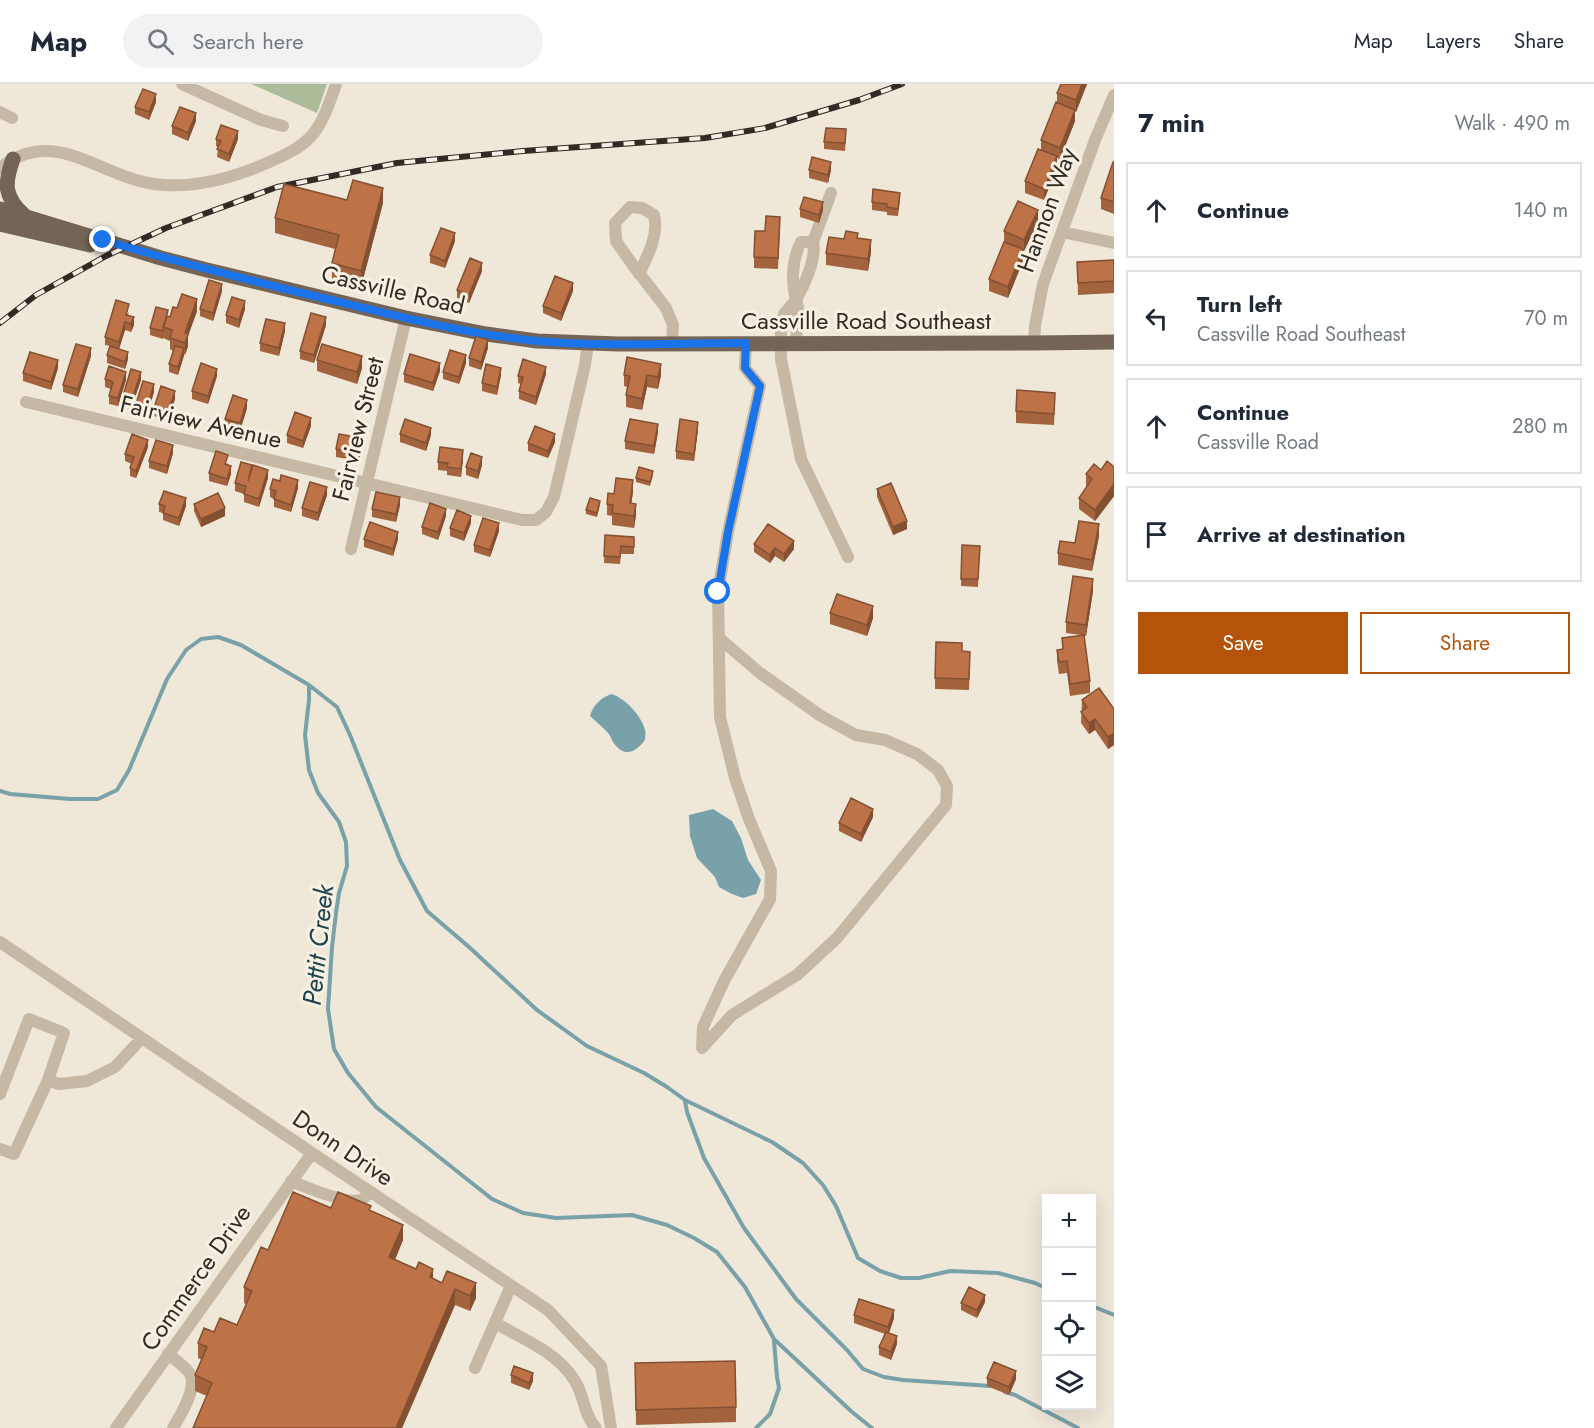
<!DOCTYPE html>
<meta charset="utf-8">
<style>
body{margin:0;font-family:Jost,sans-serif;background:#f2f2f3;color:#1f2937}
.controls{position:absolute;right:18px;bottom:18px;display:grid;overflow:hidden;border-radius:0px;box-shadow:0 6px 24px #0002}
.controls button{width:54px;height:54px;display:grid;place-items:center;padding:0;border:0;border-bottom:2px solid #e0e1e3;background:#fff;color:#1f2937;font:30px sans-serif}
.stop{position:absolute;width:18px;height:18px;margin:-14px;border:4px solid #1a73e8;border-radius:50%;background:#fff}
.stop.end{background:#1a73e8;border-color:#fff;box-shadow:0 2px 6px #0008}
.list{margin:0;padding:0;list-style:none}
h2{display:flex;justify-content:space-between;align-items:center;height:78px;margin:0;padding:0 24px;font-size:26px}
h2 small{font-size:20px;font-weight:400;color:#747a83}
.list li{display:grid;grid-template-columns:39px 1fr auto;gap:18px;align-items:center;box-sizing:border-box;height:96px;margin:0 12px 12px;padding:0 12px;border:2px solid #e0e1e3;border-radius:0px}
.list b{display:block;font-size:22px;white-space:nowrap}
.list p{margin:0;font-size:20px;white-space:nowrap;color:#747a83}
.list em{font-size:20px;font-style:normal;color:#747a83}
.actions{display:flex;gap:12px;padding:18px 24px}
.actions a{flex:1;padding:14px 0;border:2px solid #b45309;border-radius:0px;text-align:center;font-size:21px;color:#b45309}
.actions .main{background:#b45309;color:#fff}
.icon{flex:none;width:33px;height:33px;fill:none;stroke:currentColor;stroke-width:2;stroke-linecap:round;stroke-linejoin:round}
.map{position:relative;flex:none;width:1114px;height:1344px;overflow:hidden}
header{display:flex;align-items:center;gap:36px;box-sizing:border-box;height:84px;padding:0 30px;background:#fff;border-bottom:2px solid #e0e1e3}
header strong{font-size:28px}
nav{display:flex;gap:33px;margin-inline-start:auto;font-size:21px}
.search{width:420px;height:54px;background:#f2f2f3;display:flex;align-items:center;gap:15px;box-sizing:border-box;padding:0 21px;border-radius:33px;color:#747a83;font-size:22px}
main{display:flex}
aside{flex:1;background:#fff}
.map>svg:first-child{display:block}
</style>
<header>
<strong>Map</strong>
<div class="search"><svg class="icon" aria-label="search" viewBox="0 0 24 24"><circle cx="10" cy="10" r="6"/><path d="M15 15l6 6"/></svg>Search here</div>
<nav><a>Map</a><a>Layers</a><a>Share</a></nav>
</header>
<main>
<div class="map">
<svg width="1114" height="1344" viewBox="0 0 1114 1344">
<rect width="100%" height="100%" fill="#efe7d8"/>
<path fill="#acbc99" d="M251 0H327L317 29Z"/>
<path fill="#79a1a9" d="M611 610C624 613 642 632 645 646 646 650 645 653 645 656 635 669 624 674 613 658 611 655 611 652 608 649 603 643 596 638 590 632 593 621 601 614 611 610Z
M713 725 732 737 741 754 748 776 761 796 756 810 743 814 732 810 719 803 715 793 697 774 690 752 689 731Z"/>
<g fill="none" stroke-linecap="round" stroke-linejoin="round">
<path stroke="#79a1a9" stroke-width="4" d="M309 602V616L305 651 309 686 318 709 339 738 346 758 347 782 339 809 336 829 332 863 328 925 334 965 348 989 376 1023 492 1115 523 1129 556 1134 632 1131 667 1141 694 1154 717 1168 745 1203 774 1255 852 1328 872 1344
M0 707 10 710 70 715H98L117 706 129 686 167 595 186 566 201 555 218 553 241 561 309 601 337 623 350 651 400 776 427 827 469 863 537 926 587 962 644 989 667 1003 685 1016 772 1058 803 1079 823 1101 836 1122 858 1174 880 1187 901 1194H919L950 1187 998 1189 1035 1199 1046 1204
M685 1017 687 1028 704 1074 744 1144 796 1215 847 1266 863 1285 884 1293 903 1296 990 1302
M1092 1222 1114 1231
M1005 1308 1015 1311 1078 1344
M756 1344 770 1330 779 1304 777 1293 774 1257"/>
<path stroke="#c5b8a5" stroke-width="12" d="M182 0 261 36 283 42
M0 28 12 34
M0 84C54 41 98 92 154 100 191 105 226 96 260 82 312 60 318 53 336 0
M1062 148 1114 159
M639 190C648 171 659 151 654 131L642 124 630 123 615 139 616 157 632 180 666 224 673 241 672 259
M796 216C804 202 817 174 813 158L831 109
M796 216C791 198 792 175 801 158H813
M796 259 798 223 796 216 784 230 781 249V275L801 375 848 473
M1034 259 1035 242 1043 200 1095 56 1114 11
M26 318 522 436H536L546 428 554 413 585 281 588 260
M351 465 406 234
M719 554 760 589 821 632 856 651 885 656 917 670 938 686 947 702 946 721 837 854 797 891 732 931 702 964 703 943 724 897 770 815 771 787 749 735 735 694 720 633 718 508 728 448 760 302 745 284 746 259
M0 858 312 1069 548 1226 601 1282 611 1344
M48 996 59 1000 87 997 115 983 142 954
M0 1010 29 935 64 949 48 996 14 1070 0 1065
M291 1097C305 1103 350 1122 363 1115 366 1113 367 1110 369 1107
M495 1239C523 1255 557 1268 575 1297 584 1311 584 1332 596 1344
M168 1270C174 1275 187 1284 190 1290 198 1304 180 1332 173 1344
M475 1284 511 1202
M116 1344 312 1069"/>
<path stroke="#736457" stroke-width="15" d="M13 75C4 100 4 113 24 131
M0 125 161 174 207 186 406 234 486 250 537 257 618 260 1034 259 1114 258
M0 140 90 161"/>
<g stroke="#322b25" stroke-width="6">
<path id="rail" d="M0 239 36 211 106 172 166 144 277 103 397 79 523 67 705 54 765 44 859 16 902 0"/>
</g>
<use href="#rail" stroke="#f7f0e3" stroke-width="4" stroke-dasharray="11" stroke-linecap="butt"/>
</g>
<path fill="#a3633d" d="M1061 0H1087L1076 28 1075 27V37L1060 75 1057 74V84L1044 116 1025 109V97L1041 66V56L1057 19V9Z
M156 18 149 36 135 30V23Z
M196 37 188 57 172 50V42Z
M846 53 845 67 824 65V58Z
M216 55H238L229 78 217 73 218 63 216 62Z
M1114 78V130L1101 125V114Z
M809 86H831L828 99 809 94Z
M347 116 383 119 361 203 332 195V179L335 165 275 149V134Z
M900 116 898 132 887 131V128L872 126V118Z
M800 125 823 126 819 139 800 133Z
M1038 138 1024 167H1023V177L1008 214 989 207V195L1004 158V147Z
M780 144 778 185 754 184V173L765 147Z
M858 154 871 168 868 187 826 181V169L844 155Z
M455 157 445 184 430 179V171Z
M1114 176V209L1078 211 1077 178Z
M482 187 469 219 457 214V206Z
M222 207 213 237 200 232V225Z
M573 207 561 237 543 229V222Z
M177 224 197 227 188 252V262L185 271 184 270 178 291 169 288V280L173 267 170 265V257L163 254V253V255L150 251V244L168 232 170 233Z
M245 225 239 244 226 239V231Z
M129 228 128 231 134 241 131 248 125 246 119 265 128 275 125 285 107 279V271L110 262 105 261V253Z
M326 241 314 279 300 275V267Z
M285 247 279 272 260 267V259Z
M488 264 481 286 469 282V274Z
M91 272 78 313 63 308V301Z
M317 276 362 284 357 300 317 287Z
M466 279 459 300 443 295V288Z
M58 284 51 306 23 297V289Z
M440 287 433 307 404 298V290Z
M546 290 536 321 519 315V307L521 300 518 299V292Z
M501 291 497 311 482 307V299Z
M624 291H661L658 305 647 303 642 326 626 323V311L627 303 624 302Z
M217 292 208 320 192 315V307Z
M105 295 126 296 118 322 109 320V312L111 305 105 303Z
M141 296 131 325 122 323V315Z
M154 308 147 331 136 328V320Z
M175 315 168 336 154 332V324Z
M1055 320 1054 341 1016 339V327Z
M247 324 240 347 225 342V335Z
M311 342 303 364 287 359V351Z
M698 345 694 377 676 375V367Z
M658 348 654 370 625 365V357Z
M400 350 431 351 426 367 400 358Z
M555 358 548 374 528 367V359Z
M362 362 359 377 336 373V365Z
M148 363 136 394 130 392V384L132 380 125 377V370Z
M173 369 167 390 149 384V377Z
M463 374 461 393 447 391V387L438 386V378Z
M228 379 227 381 231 390 227 402 209 397V389Z
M482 381 478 395 466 391V383Z
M1114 383V412L1095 437 1079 425V414L1087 403 1086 402V390Z
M252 387 268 394 259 423 244 418V410L235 407V399Z
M653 391 650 402 636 398V394Z
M298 404 291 428 274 423V415L270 413V405Z
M877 405 907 445 893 451 877 413Z
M633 408 631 419 636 431 634 444 612 441V432L607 431V420L614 410Z
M327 411 318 437 302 432V424Z
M159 420 186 422 179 442 163 436V429L159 428Z
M194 420 225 432 201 443 194 427Z
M400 421 396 438 372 433V425Z
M600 421 597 433 586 430V426Z
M446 432 438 456 422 450V443Z
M471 439 464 457 450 452V444Z
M499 447 490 473 474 468V461Z
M605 451 634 453V470H621L620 480 604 479Z
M1099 452 1092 487 1058 481V469L1075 459Z
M364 455H398L393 472 364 463Z
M754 460 794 465 784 478 775 472 770 479 754 468Z
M962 461 980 462 978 503 961 502Z
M1093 507 1086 552H1084L1090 597V609L1070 612 1067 589 1059 590 1057 577V566L1062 565V554L1081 551 1066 549V538Z
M830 529 873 534 867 552 830 540Z
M970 579 969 606 935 605V594Z
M1082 616 1114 625V661L1108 665 1095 646 1089 650 1081 639Z
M873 733 861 758 839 747V739Z
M331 1124 371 1127 403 1156 395 1176 433 1195 476 1214 470 1227 455 1221 402 1344H193L207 1312 195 1307V1291L202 1276 198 1274V1259L214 1248 237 1241 246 1220 244 1219V1203L268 1166Z
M985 1218 977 1234 961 1226V1219Z
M854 1231 894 1234 889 1249 897 1260 891 1276 879 1271V1263L885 1250 854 1239Z
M635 1279 736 1323V1338L636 1341Z
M511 1291 533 1297 529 1306 511 1299Z
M987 1294 1016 1295 1009 1311 987 1302Z"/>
<path fill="#845032" d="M1082 0H1087L1076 28V16Z
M156 10V18L149 36V28Z
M1075 26V37L1060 75V64Z
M196 29V37L188 57V49Z
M238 47V55L229 78V70Z
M1057 72V84L1044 116V105Z
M831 78V86L828 99V91Z
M383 104V119L361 203V187Z
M823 118V126L819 139V131Z
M1038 126V138L1024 167V156Z
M455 149V157L445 184V177Z
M871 156V168L868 187V175Z
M1023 165V177L1008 214V203Z
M482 179V187L469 219V211Z
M573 199V207L561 237V229Z
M222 200V207L213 237V229Z
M197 215V227L188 252V262L185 271V249Z
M245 217V225L239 244V236Z
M134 233V241L131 248V240Z
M326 233V241L314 279V271Z
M125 238V246L119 265V258Z
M285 239V247L279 272V264Z
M488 256V264L481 286V278Z
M91 264V272L78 313V305Z
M184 264V272L178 291V283Z
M128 268V275L125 285V278Z
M466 271V279L459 300V293Z
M362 272V284L357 300V288Z
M58 276V284L51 306V298Z
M440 279V287L433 307V299Z
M661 280V291L658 305V293Z
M546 283V290L536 321V313Z
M501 284V291L497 311V303Z
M217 285V292L208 320V312Z
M126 288V296L118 322V314Z
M141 288V296L131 325V318Z
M647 291V303L642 326V315Z
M154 300V308L147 331V324Z
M175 307V315L168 336V328Z
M247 316V324L240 347V339Z
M311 334V342L303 364V357Z
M698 338V345L694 377V370Z
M658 340V348L654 370V362Z
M431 344V351L426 367V359Z
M555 350V358L548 374V367Z
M362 354V362L359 377V370Z
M148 356V363L136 394V387Z
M173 361V369L167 390V382Z
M463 366V374L461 393V385Z
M482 373V381L478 395V387Z
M231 382V390L227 402V395Z
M268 386V394L259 423V415Z
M298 396V404L291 428V421Z
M633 396V408L630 430V419Z
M1114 400V412L1095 437V426Z
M327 403V411L318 437V429Z
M400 413V421L396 438V430Z
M186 414V422L179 442V434Z
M636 420V431L634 444V432Z
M225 424V432L201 443V435Z
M446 425V432L438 456V448Z
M471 432V439L464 457V449Z
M907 437V445L893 451V443Z
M499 439V447L490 473V466Z
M1099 440V452L1092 487V476Z
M398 448V455L393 472V465Z
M794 457V465L784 478V470Z
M775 464V472L770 479V471Z
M1093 495V507L1086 552V541Z
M873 522V534L867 552V541Z
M1095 635V646L1089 650V639Z
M1114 649V661L1108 665V653Z
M873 725V733L861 758V750Z
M403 1141V1156L389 1189V1173Z
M433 1185V1200L430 1193Z
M476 1199V1214L470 1227V1212Z
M455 1205V1221L402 1344H396Z
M985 1211V1218L977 1234V1226Z
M894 1226V1234L888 1251V1243Z
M897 1252V1260L891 1276V1268Z
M1016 1287V1295L1009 1311V1303Z
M533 1289V1297L529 1306V1299Z"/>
<path fill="#bd7347" stroke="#845032" stroke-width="1.5" d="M1061 0H1082L1076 16 1057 9Z
M143 5 156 10 149 28 135 23Z
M1056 18 1075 26 1060 64 1041 56Z
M180 23 196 29 188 49 172 42Z
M221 41 238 47 229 70 217 65 221 57 216 55Z
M826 44 846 45 845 59 824 58Z
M1038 65 1057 72 1044 105 1025 97Z
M812 73 831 78 828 91 809 86Z
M1113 78H1114V118L1101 114Z
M353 96 383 104 361 187 332 179 339 151 275 134 284 100 347 116Z
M873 105 900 109 898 125 887 123V120L872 118Z
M804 113 823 118 819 131 800 125Z
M1018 117 1038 126 1024 156 1004 147Z
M766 132 780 133 778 174 754 173 755 147H765Z
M441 144 455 149 445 177 430 171Z
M846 147 858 149 857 154 871 156 868 175 826 169 829 153 844 155Z
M1004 158 1023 165 1008 203 989 195Z
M470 174 482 179 469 211 457 206Z
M1114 176V197L1078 199 1077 178Z
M555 192 573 199 561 229 543 222Z
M209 196 222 200 213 229 200 225Z
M182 210 197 215 185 249 188 250 185 259 170 254 172 246 163 243 167 232 170 233 173 223 177 224Z
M232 213 245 217 239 236 226 231Z
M116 216 129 220 126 231 134 233 131 240 125 238 119 258 105 253Z
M156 223 168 226 163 247 150 244Z
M311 229 326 233 314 271 300 267Z
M266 235 285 239 279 264 260 259Z
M476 252 488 256 481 278 469 274Z
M76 260 91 264 78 305 63 301Z
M322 260 362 272 357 288 317 276Z
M110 262 128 268 125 278 107 271Z
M175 262 184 264 178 283 169 280Z
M450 266 466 271 459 293 443 288Z
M30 268 58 276 51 298 23 289Z
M410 270 440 279 433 299 404 290Z
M627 273 661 280 658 293 647 291 642 315 626 311 630 292 624 291Z
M523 275 546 283 536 313 519 307 523 293 518 292Z
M201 279 217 285 208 312 192 307Z
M486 280 501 284 497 303 482 299Z
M109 282 126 288 118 314 109 312 113 298 105 295Z
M131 285 141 288 131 318 122 315Z
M143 297 154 300 147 324 136 320Z
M161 302 175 307 168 328 154 324Z
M1017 306 1055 309 1054 330 1016 327Z
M233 311 247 316 240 339 225 335Z
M295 328 311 334 303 357 287 351Z
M405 335 431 344 426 359 400 350Z
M630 335 658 340 654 362 625 357Z
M680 335 698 338 694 370 676 367Z
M535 342 555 350 548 367 528 359Z
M132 350 148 356 136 387 130 384 134 373 125 370Z
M339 350 362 354 359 370 336 365Z
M156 356 173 361 167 382 149 377Z
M440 363 463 366 461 385 447 383 448 379 438 378Z
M216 367 228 371 225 380 231 382 227 395 209 389Z
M471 369 482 373 478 387 466 383Z
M1107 377 1114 383V400L1095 426 1079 414 1092 395 1086 390 1094 380 1101 386Z
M241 378 252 381 248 397 253 381 268 386 259 415 244 410 246 402 235 399Z
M639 383 653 387 650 398 636 394Z
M281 391 298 396 291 421 274 415 276 407 270 405 273 395 280 397Z
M616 394 633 396 630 419 636 420 634 432 612 429 613 421 607 420 608 409 614 410Z
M310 398 327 403 318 429 302 424Z
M891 399 907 437 893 443 877 405Z
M164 407 186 414 179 434 163 429 165 422 159 420Z
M376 408 400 413 396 430 372 425Z
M218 409 225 424 201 435 194 420Z
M590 414 600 417 597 429 586 426Z
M430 419 446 425 438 448 422 443Z
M457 426 471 432 464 449 450 444Z
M483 434 499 439 490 466 474 461Z
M1079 437 1099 440 1092 476 1058 469 1060 457 1075 459Z
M370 438 398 448 393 465 364 455Z
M768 440 794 457 784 470 775 464 770 471 754 460Z
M605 451 634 453V463L621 462 620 473 604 472Z
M962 461 980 462 978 495H961Z
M1073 492 1093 495 1086 541 1066 538Z
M837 510 873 522 867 541 830 529Z
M1084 551 1090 597 1070 600 1067 577 1059 578 1057 566 1063 565 1062 554Z
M936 558 962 559V567L970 568 969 595 935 594Z
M1099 604 1114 625V649L1108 653 1095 635 1089 639 1081 628 1087 623 1082 616Z
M851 714 873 725 861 750 839 739Z
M293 1108 331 1124 338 1108 371 1122 369 1126 403 1141 389 1173 416 1185 419 1178 433 1185 430 1193 442 1199 447 1187 476 1199 470 1212 455 1205 396 1344H193L212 1299 195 1291 207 1263 198 1259 204 1244 214 1248 220 1234 237 1241 252 1207 244 1203 261 1163 268 1166Z
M969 1203 985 1211 977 1226 961 1219Z
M859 1215 894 1226 888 1243 854 1231Z
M886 1248 897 1252 891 1268 879 1263Z
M735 1277 736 1323 636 1326 635 1279Z
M994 1278 1016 1287 1009 1303 987 1294Z
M514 1282 533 1289 529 1299 511 1291Z"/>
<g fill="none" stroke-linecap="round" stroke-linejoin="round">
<path stroke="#1a73e8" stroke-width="8" d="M103 156C177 178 252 197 327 215 396 232 466 250 537 257 606 263 676 259 746 259L745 284 760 302 728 448 718 508"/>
</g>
<g text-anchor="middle" stroke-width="6" stroke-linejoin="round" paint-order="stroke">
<g font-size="24" fill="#322b25" stroke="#f7f0e3">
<text transform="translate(1047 126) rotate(-70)" y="8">Hannon Way</text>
<text transform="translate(393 206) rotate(13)" y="8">Cassville Road</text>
<text x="866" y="245">Cassville Road Southeast</text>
<text transform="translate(201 338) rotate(13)" y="8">Fairview Avenue</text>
<text transform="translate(358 345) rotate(-76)" y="8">Fairview Street</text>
<text transform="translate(343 1064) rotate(34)" y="8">Donn Drive</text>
<text transform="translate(196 1194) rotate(-55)" y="8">Commerce Drive</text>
</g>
<g font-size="26" font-style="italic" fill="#1e4650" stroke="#f7f0e3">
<text transform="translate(318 861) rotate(-84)" y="9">Pettit Creek</text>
</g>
</g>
</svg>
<div class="controls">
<button>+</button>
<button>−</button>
<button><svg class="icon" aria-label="locate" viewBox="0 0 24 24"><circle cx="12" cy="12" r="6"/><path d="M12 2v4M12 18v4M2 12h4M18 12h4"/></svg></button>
<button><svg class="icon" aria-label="layers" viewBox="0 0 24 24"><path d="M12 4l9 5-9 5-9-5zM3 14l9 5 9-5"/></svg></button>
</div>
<div class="stop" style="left:718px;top:508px"></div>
<div class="stop end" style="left:103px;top:156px"></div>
</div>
<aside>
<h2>7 min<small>Walk · 490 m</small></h2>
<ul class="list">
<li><svg class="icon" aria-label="ahead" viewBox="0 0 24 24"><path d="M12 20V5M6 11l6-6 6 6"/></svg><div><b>Continue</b></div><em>140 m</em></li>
<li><svg class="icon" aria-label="left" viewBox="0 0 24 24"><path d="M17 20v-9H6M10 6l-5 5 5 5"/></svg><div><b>Turn left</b><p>Cassville Road Southeast</p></div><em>70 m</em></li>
<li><svg class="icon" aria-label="ahead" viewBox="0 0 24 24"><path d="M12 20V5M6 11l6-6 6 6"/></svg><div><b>Continue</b><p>Cassville Road</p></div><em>280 m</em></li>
<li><svg class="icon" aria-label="arrive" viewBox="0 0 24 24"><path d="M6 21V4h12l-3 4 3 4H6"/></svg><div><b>Arrive at destination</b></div></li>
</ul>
<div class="actions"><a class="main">Save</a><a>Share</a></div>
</aside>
</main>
